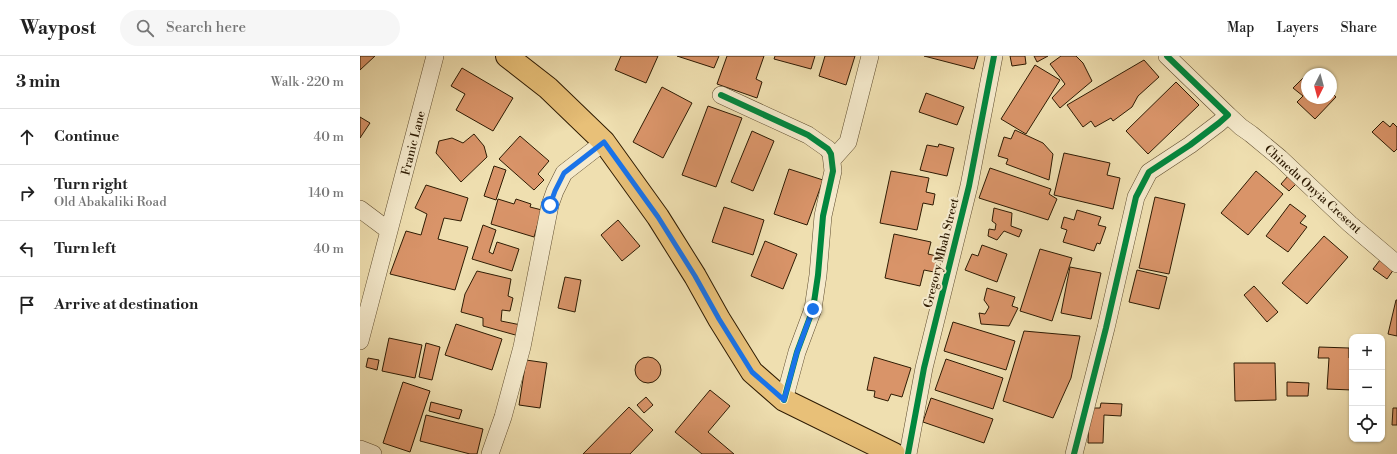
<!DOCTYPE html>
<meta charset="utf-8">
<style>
body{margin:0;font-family:"Libre Bodoni",serif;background:#f6f6f6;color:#222}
.controls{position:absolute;right:12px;bottom:12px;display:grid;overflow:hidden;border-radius:8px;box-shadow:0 1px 3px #0004}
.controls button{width:36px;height:36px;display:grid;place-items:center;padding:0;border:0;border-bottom:1px solid #e0e0e0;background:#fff;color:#222;font:20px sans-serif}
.compass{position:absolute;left:941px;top:12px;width:36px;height:36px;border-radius:50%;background:#fff;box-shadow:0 1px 3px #0004;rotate:186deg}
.stop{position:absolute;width:12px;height:12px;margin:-9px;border:3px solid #1a73e8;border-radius:50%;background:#fff}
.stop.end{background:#1a73e8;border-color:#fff;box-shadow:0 1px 4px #0008}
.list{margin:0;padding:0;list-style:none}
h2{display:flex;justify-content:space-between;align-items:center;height:52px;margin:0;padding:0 16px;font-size:17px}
h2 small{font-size:13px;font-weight:400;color:#767676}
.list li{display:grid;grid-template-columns:26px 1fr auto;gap:12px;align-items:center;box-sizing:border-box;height:56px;padding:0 16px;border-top:1px solid #e0e0e0}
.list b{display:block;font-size:15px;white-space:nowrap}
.list p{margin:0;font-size:13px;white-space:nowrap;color:#767676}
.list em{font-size:13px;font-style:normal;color:#767676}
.icon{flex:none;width:22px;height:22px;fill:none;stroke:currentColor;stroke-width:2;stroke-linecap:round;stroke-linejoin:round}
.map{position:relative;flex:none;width:1037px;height:398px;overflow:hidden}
header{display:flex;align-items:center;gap:24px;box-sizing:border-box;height:56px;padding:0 20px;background:#fff;border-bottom:1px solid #e0e0e0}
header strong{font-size:19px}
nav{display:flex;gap:22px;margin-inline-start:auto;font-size:14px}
.search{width:280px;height:36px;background:#f6f6f6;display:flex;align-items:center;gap:10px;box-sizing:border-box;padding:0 14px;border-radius:22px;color:#767676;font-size:15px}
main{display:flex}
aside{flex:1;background:#fff}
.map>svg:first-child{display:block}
</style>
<header>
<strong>Waypost</strong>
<div class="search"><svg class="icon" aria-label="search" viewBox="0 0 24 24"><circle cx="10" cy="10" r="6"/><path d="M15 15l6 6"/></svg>Search here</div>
<nav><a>Map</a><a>Layers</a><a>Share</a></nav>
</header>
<main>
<aside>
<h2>3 min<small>Walk · 220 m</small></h2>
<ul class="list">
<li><svg class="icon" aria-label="ahead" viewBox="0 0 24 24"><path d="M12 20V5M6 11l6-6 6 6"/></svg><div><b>Continue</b></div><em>40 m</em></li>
<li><svg class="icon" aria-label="right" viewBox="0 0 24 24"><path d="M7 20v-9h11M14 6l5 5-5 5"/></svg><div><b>Turn right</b><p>Old Abakaliki Road</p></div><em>140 m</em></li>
<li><svg class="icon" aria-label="left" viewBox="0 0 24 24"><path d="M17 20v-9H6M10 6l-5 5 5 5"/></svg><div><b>Turn left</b></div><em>40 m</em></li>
<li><svg class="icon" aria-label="arrive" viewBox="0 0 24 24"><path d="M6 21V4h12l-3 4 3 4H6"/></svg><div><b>Arrive at destination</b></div></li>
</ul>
</aside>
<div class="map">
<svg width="1037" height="398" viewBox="0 0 1037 398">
<rect width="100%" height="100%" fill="#efdfb0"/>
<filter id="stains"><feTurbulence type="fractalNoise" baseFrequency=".005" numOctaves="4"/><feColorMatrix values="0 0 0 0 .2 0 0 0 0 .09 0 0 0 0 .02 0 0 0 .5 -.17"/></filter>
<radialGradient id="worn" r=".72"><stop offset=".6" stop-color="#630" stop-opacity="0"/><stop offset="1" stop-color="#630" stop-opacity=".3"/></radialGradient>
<path fill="#d99469" stroke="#2e1b03" d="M0 0H15L0 14Z
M261 0H298L286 27 255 14Z
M317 0H359L354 12Z
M367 0H404L396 23 402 26 397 42 357 28Z
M415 0H455L451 13 414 3Z
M465 0H495L486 29 459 20Z
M564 0H618L614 13Z
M650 0H665L666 8 652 10Z
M674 0H688L677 6Z
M701 0H716L723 7 732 25 700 52 692 42 705 28 690 8Z
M784 4 799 21 778 40 772 51 753 65 751 62 735 71 731 65 723 71 707 49Z
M675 9 700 24 666 78 641 63Z
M102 12 153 42 133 75 96 54 105 38 91 30Z
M950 15 952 18H947V42H971V36L976 41 955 63 937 46 943 40 933 32Z
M816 26 839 49 788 98 766 75Z
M302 31 332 47 303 102 273 86Z
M566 37 604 51 597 69 559 56Z
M348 50 382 62 356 131 322 119Z
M0 61 10 67 0 82Z
M1023 65 1030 71 1033 67 1037 71V93L1034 96 1012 76Z
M655 74 683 87 693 98 689 124 646 108 648 103 638 100 644 81 651 83Z
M392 75 414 85 393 135 371 126Z
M114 78 124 90 127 101 101 126 76 97 79 85 92 82 103 87Z
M160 80 189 105 178 118 184 124 174 134 139 103Z
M579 88 594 92 587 120 560 114 567 89 578 91Z
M704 97 750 107 747 119 760 122 753 153 694 139Z
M134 110 146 114 136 144 124 140Z
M630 112 691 133 689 138 697 143 688 164 619 142Z
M429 113 463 124 447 169 414 158Z
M531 115 569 122 566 136 575 138 573 149 563 147 557 174 520 167Z
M896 115 923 138 888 179 861 157Z
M928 120 937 127 929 135 921 128Z
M66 129 108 142 101 165 84 162 78 183 108 191 95 234 30 218 46 175 61 179 67 158 55 152Z
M795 141 825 148 809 218 779 212Z
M138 143 154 148 156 143 171 148 170 151 182 154 174 181 131 168Z
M930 148 946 160 940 167 947 171 928 196 906 180Z
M364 151 404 164 393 199 352 186Z
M634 152 652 157 651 170 662 174 659 181 644 175 637 184 628 180 629 173 635 174 636 168 632 165Z
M717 154 741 161 738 169 746 171 740 188 737 187 734 195 703 186 707 174 701 172 704 161 714 164Z
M258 164 280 190 262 205 241 179Z
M123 169 136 174 129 196 133 198 137 186 159 193 152 215 112 203Z
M534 178 571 186 568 198 577 200 574 216 564 214 560 230 525 222Z
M964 180 988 201 947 248 922 227Z
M405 185 437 198 423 233 391 220Z
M622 189 647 198 637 226 605 214 612 198 618 200Z
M680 193 712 202 692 265 660 255Z
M1020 204 1034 213 1027 223 1013 213Z
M710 211 741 217 731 263 701 257Z
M777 214 807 221 799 253 769 246Z
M117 215 151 223 148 240 153 242 150 255 142 254 141 265 161 269 159 280 123 270V262L101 256 105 238Z
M205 221 221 224 215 256 198 252Z
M894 230 918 256 907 266 884 239Z
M627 232 655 241 652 250 658 252 649 270 621 268 619 257 625 258 629 251 624 244Z
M1036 244H1037V280L1028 278Z
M593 266 655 285 646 314 584 295Z
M96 268 142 283 132 314 85 299Z
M664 275 720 280 711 322 693 362 643 345Z
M29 282 62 289 55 322 22 315Z
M66 287 80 291 72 324 59 321Z
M959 291 989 292V302H992V334L967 333 969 302H958Z
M275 314a13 13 0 1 1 26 0a13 13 0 1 1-26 0Z
M514 301 551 312 542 341 531 338 528 345 514 341 515 335 507 334Z
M8 302 19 304 17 314 6 311Z
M586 303 643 322 633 353 575 334Z
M166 304 187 307 180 352 159 349Z
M874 307H915L916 344 875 345Z
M43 326 70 335 50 396 23 387Z
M927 326 949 327 948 340H927Z
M350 334 370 350 348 376 374 398H342L315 376Z
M286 341 293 349 284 357 277 349Z
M571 342 633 363 624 387 563 366Z
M71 346 102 354 99 363 69 355Z
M741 347 762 348 761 360 744 359 743 387H728L729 352H740Z
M269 351 293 374 270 398H223Z
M1033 352H1037V369H1032Z
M66 359 123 373 117 398H110L60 385Z"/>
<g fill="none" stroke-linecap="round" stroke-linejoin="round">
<g stroke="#5e4c2e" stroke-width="18">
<path id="minor" d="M361 39 448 79 468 93 471 98 473 115 463 160 458 219 453 253 437 296 424 344
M868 59 881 71 891 78 920 102 990 168 1037 208
M472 104 488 86 510 0
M0 153 28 174
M0 285 75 0
M0 393 13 398
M130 398 143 361 162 291 190 149 195 135 204 117 244 86
M548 398 564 312 609 130 634 0
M714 398 746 272 776 141 789 116 830 89 859 67 868 59 807 0"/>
</g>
<g stroke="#2e1b03" stroke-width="24">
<path id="major" d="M147 0 188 32 244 86 298 161 335 220 359 263 392 316 424 344 534 398"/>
</g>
<use href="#minor" stroke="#f5eacc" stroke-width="17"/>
<use href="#major" stroke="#e8c078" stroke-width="22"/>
<g stroke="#f5eacc" stroke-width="8">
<path id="cycleway" d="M361 39 448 79 468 93 471 98 473 115 463 160 458 219 453 253 437 296 424 344
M548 398 564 312 609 130 634 0
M714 398 746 272 776 141 789 116 830 89 859 67 868 59 807 0"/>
</g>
<use href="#cycleway" stroke="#00873e" stroke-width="6"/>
</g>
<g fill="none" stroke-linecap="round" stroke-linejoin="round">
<path stroke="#1a73e8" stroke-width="5" d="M190 149 195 135 204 117 244 86 298 161 335 220 359 263 392 316 424 344 437 296 453 253"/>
</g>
<g text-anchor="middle" stroke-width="4" stroke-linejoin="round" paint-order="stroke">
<g font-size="12" fill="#2e1b03" stroke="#f5eacc">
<text transform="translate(53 87) rotate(-76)" y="4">Franic Lane</text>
<text transform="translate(953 133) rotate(42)" y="4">Chinedu Onyia Cresent</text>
<text transform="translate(581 197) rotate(-76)" y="4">Gregory Mbah Street</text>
</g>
</g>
<rect width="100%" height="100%" filter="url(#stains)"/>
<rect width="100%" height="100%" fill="url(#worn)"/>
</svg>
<div class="controls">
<button>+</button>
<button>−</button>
<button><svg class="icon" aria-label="locate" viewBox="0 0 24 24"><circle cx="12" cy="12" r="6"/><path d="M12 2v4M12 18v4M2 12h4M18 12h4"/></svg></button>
</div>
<svg class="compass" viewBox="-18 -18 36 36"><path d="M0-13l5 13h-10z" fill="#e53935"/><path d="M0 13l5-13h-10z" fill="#767676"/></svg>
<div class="stop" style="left:190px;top:149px"></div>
<div class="stop end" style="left:453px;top:253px"></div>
</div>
</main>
